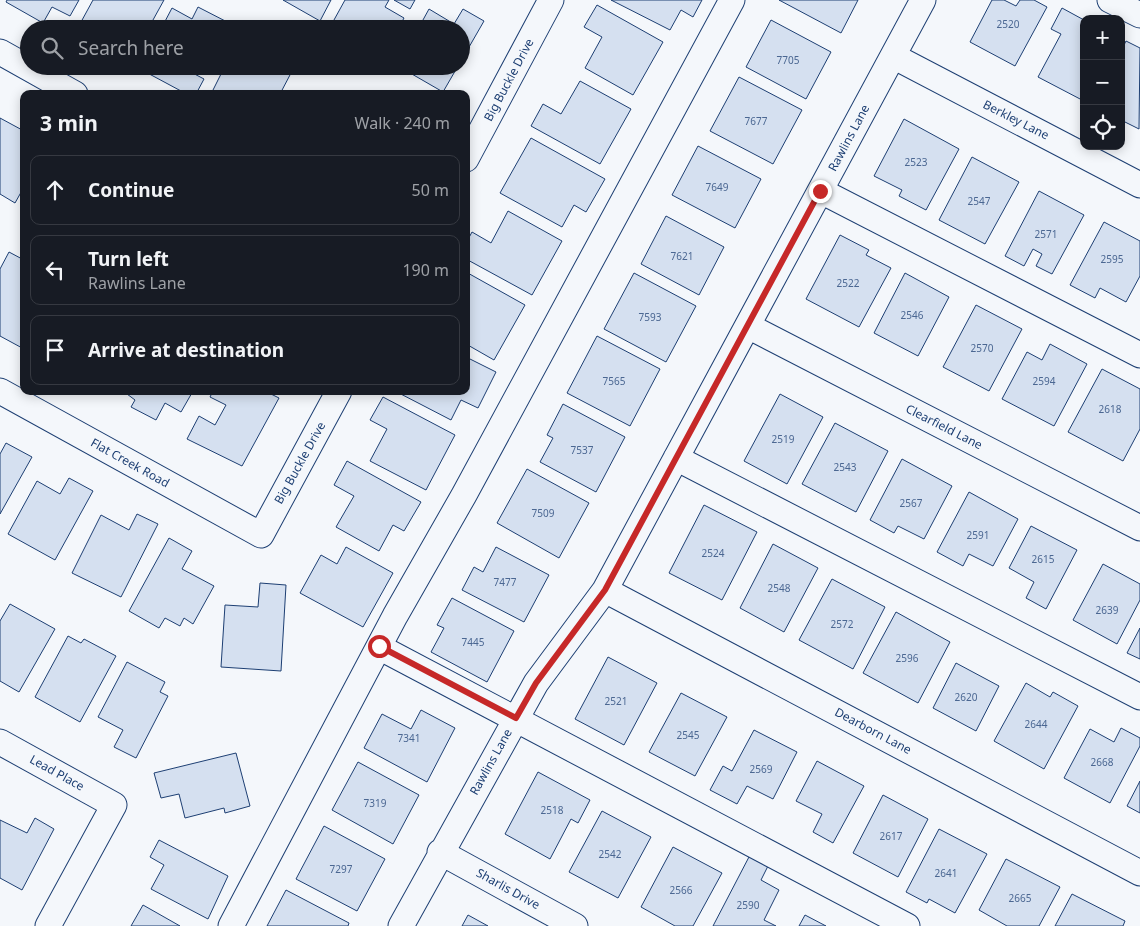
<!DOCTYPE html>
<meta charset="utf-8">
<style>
body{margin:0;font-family:"Noto Sans",sans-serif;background:#242831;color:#f1f3f6}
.controls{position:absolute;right:15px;top:15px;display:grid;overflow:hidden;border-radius:10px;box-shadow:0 2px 12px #0003}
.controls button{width:45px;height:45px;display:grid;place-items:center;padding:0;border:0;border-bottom:1px solid #363941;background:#171b24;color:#f1f3f6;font:25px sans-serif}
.stop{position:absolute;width:15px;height:15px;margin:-11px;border:4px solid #c62828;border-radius:50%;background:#fff}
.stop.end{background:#c62828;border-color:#fff;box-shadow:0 1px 5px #0008}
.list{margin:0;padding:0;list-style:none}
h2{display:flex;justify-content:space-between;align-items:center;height:65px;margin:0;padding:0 20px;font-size:21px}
h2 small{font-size:16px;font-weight:400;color:#9ea1a6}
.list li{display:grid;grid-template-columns:32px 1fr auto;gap:15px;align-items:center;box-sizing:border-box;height:70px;margin:0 10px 10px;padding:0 10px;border:1px solid #363941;border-radius:10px}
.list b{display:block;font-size:19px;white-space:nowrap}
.list p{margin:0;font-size:16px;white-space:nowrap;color:#9ea1a6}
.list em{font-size:16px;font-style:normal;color:#9ea1a6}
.icon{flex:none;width:28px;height:28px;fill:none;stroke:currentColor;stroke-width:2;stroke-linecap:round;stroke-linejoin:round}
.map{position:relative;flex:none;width:1140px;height:926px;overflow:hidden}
.search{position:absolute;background:#171b24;box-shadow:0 2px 12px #0003;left:20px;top:20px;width:450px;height:55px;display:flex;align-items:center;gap:12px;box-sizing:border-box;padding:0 18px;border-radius:28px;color:#9ea1a6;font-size:19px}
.panel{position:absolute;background:#171b24;box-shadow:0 2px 12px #0003;left:20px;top:90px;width:450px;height:305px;border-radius:10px}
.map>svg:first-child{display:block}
</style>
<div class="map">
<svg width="1140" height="926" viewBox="0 0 1140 926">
<rect width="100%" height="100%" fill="#f4f7fb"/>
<path fill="#d5e0f0" stroke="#1d3f73" d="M7 0H79L70 16 52 7 43 23 6 2Z
M93 0H164L148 29H93L81 22Z
M283 0H331L320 21Z
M345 0H389L385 7 404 18 398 29H329Z
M394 0H415L410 9Z
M611 0H702L693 17 681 10 670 30Z
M779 0H858L841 33Z
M992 0H1004L1016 6 1020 0H1034L1047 7 1015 66 970 42Z
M597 5 663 42 633 95 585 68 602 37 584 27Z
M198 7 233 25 231 29H161L172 8 192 19Z
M1062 8 1084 20V96L1082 100 1038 77 1061 34 1051 29Z
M429 9 454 24 463 9 484 21 461 61V29H418Z
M771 20 831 52 806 99 746 67Z
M1126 41 1140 48 1139 129 1121 120V51Z
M141 66H187L185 69 204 79 196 94H179L181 91 140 69Z
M225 66H283L282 68 291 73 280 94H211Z
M398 66H458L443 92Z
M739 77 802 110 773 164 710 131Z
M580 81 631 109 600 164 531 126 543 104 561 114Z
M0 118 24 131V187L15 203 0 194Z
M904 119 959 149 926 210 899 196 902 190 874 176Z
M531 138 605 179 586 212 574 205 562 227 500 193Z
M698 146 761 179 735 228 672 195Z
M972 157 1019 182 985 244 939 220Z
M1039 191 1084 215 1052 274 1036 266 1042 254 1033 249 1024 266 1005 256Z
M508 211 562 241 532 295 466 259V243L472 232 491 243Z
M666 216 724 247 699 295 641 264Z
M1104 222 1140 241V276L1126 302 1100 288 1095 298 1070 285Z
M840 235 869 250 866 255 891 268 859 327 806 299Z
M9 252 24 260V349L0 336V269Z
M466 272 525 305 494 360 466 344Z
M634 273 696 306 666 362 604 329Z
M905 273 949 297 918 356 874 333Z
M976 305 1022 329 989 391 943 367Z
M597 336 660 369 630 426 567 393Z
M1050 344 1087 364 1054 426 1002 399 1027 352 1042 360Z
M466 357 496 372 478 408 461 400 451 420 395 391H466Z
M1102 369 1140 389V429L1123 461 1068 432Z
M123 391H193L181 412 165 403 156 420 131 407 135 400Z
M213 391H265L279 398 242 466 187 439 199 416 215 425 226 405 210 397Z
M780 394 823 417 787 484 744 461Z
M383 397 455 435 426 490 370 461 387 429 370 420Z
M563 404 625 437 596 492 540 462 553 438 547 435Z
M835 423 888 451 856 512 802 484Z
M6 443 32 457 0 514V454Z
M902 459 952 486 924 539 898 526 894 533 870 520Z
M347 461 421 502 404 531 393 525 379 551 336 527 354 496 334 485Z
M527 469 589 503 559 558 497 523Z
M69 478 93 491 55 560 8 534 37 481 60 494Z
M969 492 1018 519 993 566 969 554 963 566 937 552Z
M704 505 757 532 722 600 669 573Z
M137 514 158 524 121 597 72 573 101 515 129 530Z
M1031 526 1077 550 1046 609 1026 598 1034 582 1009 568Z
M169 538 192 551 182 569 214 586 193 624 184 618 180 626 165 618 159 628 129 611Z
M773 544 818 568 784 632 740 608Z
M346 547 393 573 363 627 300 593 321 555 337 564Z
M496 547 549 575 524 622 462 590 474 567 483 572Z
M1103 564 1140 584V600L1117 644 1073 620Z
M832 579 885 607 853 669 799 640Z
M260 583 286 585 281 671 221 667 225 605 258 607Z
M452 598 514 631 487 682 431 652 444 628 437 625Z
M10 604 55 629 19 692 0 681V621Z
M896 612 950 642 918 703 863 673Z
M1140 628V659L1127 653Z
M68 636 81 643 84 639 116 656 80 722 35 697Z
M608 657 657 683 624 745 575 719Z
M127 662 165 682 160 692 168 696 136 758 114 747 123 730 98 717Z
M956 663 999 686 976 731 933 708Z
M1026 683 1050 697 1053 692 1078 706 1044 769 994 741Z
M681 693 727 717 695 776 649 752Z
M421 710 455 728 427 782 364 748 382 714 411 729Z
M1121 728 1140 738V746L1110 803 1064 778 1090 729 1114 742Z
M754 730 797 752 773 799 747 786 737 804 710 790 723 766 732 771Z
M236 753 250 806 225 813 224 808 185 818 179 794 161 798 154 773Z
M817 761 864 786 833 843 813 832 822 814 796 801Z
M358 762 419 795 393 844 332 810Z
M538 772 590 800 578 823 571 819 550 859 505 834Z
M1140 781V813L1127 806Z
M883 795 928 819 898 877 853 853Z
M602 811 651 837 618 898 569 872Z
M35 818 54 829 22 890 0 878V820L27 833Z
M324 826 385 859 357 911 296 879Z
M939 829 987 854 955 913 929 899 927 903 906 892Z
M159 840 228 876 208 919 151 889 164 865 150 857Z
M673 847 722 873 693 926H675L641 907Z
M750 855 769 864 761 880 779 890 764 920 776 926H713Z
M1006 859 1060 887 1039 926H1007L979 910Z
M286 890 349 923 348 926H267Z
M1072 894 1125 921 1123 926H1055Z
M143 905 180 926H131Z
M468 915 488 926H462Z
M805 915 826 926H799Z"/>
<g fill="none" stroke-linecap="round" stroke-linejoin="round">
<g stroke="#1d3f73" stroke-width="27">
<path id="minor" d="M1110 0 1140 15
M0 52 75 94
M893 56 1140 185
M466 159 551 0
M821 191 1140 355
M748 326 1140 528
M0 391 261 535 339 391
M676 458 1140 697
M605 590 1140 873
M379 647 907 926
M0 742 114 805 48 926
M440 852 575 926
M231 926 395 616 464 495 732 0
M401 926 536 683 605 590 923 0"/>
</g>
<use href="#minor" stroke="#f4f7fb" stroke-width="25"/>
</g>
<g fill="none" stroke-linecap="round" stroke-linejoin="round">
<path stroke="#c62828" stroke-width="6" d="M379 646 516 718 536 683 605 590 820 191"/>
</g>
<g text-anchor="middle" stroke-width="4" stroke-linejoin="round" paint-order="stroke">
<g font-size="10" fill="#4b6792">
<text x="1008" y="28">2520</text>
<text x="788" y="64">7705</text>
<text x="756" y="125">7677</text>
<text x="916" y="166">2523</text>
<text x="717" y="191">7649</text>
<text x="979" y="205">2547</text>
<text x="1046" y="238">2571</text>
<text x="682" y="260">7621</text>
<text x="1112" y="263">2595</text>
<text x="848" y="287">2522</text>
<text x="912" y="319">2546</text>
<text x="650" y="321">7593</text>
<text x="982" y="352">2570</text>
<text x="614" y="385">7565</text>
<text x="1044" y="385">2594</text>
<text x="1110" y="413">2618</text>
<text x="783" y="443">2519</text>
<text x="582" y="454">7537</text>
<text x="845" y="471">2543</text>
<text x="911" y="507">2567</text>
<text x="543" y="517">7509</text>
<text x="978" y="539">2591</text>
<text x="713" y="557">2524</text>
<text x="1043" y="563">2615</text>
<text x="505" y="586">7477</text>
<text x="779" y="592">2548</text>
<text x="1107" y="614">2639</text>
<text x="842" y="628">2572</text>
<text x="473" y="646">7445</text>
<text x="907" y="662">2596</text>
<text x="966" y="701">2620</text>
<text x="616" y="705">2521</text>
<text x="1036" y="728">2644</text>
<text x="688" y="739">2545</text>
<text x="409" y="742">7341</text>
<text x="1102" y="766">2668</text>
<text x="761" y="773">2569</text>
<text x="375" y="807">7319</text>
<text x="552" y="814">2518</text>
<text x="891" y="840">2617</text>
<text x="610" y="858">2542</text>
<text x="341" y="873">7297</text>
<text x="946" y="877">2641</text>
<text x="681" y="894">2566</text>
<text x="1020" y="902">2665</text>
<text x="748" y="909">2590</text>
</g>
<g font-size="12" fill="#1d3f73" stroke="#f4f7fb">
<text transform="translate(509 80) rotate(-62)" y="4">Big Buckle Drive</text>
<text transform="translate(1016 120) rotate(27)" y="4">Berkley Lane</text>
<text transform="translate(849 138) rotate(-62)" y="4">Rawlins Lane</text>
<text transform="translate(944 427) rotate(27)" y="4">Clearfield Lane</text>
<text transform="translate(130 463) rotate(29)" y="4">Flat Creek Road</text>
<text transform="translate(300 463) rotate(-61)" y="4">Big Buckle Drive</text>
<text transform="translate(873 731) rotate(28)" y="4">Dearborn Lane</text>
<text transform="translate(491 762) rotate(-61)" y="4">Rawlins Lane</text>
<text transform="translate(57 773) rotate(29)" y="4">Lead Place</text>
<text transform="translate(508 889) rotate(29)" y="4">Sharlis Drive</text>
</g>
</g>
</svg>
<div class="controls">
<button>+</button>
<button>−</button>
<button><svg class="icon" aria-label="locate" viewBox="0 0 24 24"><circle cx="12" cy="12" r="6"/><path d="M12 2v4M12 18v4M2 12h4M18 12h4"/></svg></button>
</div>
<div class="stop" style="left:379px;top:646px"></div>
<div class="stop end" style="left:820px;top:191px"></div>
<div class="search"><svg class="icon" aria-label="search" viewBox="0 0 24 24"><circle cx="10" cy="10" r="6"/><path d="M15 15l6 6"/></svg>Search here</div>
<section class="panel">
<h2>3 min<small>Walk · 240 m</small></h2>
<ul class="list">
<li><svg class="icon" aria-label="ahead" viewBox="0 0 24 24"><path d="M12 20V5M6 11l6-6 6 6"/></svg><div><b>Continue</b></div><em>50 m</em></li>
<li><svg class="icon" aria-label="left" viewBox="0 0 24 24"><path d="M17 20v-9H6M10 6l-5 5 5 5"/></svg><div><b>Turn left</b><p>Rawlins Lane</p></div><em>190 m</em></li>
<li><svg class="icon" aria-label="arrive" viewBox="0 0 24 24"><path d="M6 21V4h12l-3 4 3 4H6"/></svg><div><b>Arrive at destination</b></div></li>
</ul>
</section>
</div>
